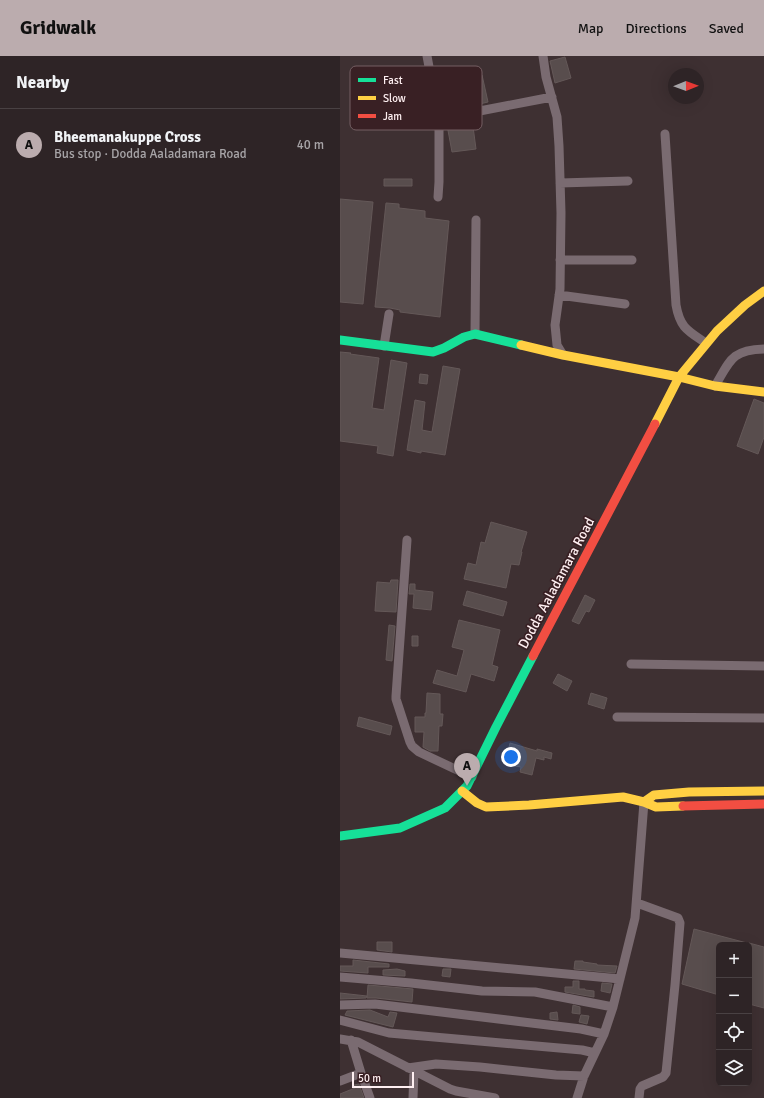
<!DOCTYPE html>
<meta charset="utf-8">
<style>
body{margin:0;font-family:Signika,sans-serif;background:#3a3032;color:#f1f3f6}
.controls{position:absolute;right:12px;bottom:12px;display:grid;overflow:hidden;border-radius:6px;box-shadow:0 4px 16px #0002}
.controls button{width:36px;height:36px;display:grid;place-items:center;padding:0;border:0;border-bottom:1px solid #494143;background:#2e2426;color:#f1f3f6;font:20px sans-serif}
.compass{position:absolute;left:328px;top:12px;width:36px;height:36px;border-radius:50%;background:#2e2426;box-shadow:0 4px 16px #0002;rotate:89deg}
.scale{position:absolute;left:12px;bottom:10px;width:62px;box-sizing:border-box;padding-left:4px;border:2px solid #feeff1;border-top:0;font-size:11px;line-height:14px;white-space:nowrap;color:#feeff1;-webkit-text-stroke:3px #392024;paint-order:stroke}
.you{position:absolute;left:171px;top:701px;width:14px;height:14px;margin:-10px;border:3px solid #fff;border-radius:50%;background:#1a73e8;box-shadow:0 0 0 6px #1a73e833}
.badge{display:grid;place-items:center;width:26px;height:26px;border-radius:50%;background:#bbacae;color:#111;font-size:13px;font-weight:700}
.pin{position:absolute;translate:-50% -33px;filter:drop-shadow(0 1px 2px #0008)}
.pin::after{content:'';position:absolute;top:21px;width:14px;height:12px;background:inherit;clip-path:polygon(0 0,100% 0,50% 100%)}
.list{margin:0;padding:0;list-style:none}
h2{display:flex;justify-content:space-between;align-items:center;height:52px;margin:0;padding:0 16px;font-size:17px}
h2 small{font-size:13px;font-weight:400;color:#a7a4a7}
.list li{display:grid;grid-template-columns:26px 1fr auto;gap:12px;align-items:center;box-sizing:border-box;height:72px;padding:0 16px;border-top:1px solid #494143}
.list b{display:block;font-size:15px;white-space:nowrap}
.list p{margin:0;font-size:13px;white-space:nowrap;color:#a7a4a7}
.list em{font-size:13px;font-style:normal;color:#a7a4a7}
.icon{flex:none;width:22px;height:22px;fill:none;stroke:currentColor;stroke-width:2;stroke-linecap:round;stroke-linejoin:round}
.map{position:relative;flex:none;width:424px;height:1042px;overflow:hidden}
header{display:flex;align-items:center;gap:24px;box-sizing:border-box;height:56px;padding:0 20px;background:#bbacae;color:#111}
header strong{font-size:19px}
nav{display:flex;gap:22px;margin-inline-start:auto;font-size:14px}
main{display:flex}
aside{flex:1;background:#2e2426}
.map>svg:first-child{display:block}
</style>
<header>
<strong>Gridwalk</strong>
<nav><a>Map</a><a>Directions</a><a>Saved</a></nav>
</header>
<main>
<aside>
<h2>Nearby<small></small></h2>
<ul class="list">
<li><span class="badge">A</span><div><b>Bheemanakuppe Cross</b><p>Bus stop · Dodda Aaladamara Road</p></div><em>40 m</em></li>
</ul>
</aside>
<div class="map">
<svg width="424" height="1042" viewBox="0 0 424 1042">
<rect width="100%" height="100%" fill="#3e3032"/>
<path fill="#584d4d" stroke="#645858" d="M225 1 231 22 215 27 210 5Z
M142 19 148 46 127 51 121 23Z
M132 63 136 93 112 96 107 69Z
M44 123H72V130H44Z
M0 143 33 146 23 248 0 246Z
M46 147 59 148V152L85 155V162L109 165 100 261 60 256V254L50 252 35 251Z
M0 296 11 297 10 298 39 302 32 352 44 354 51 304 67 307 53 400 37 397 38 390 0 385Z
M103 310 120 313 105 399 81 395V397L67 394 75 344 85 346 82 374 92 376Z
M80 318 88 319 87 328 79 327Z
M414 343 424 347V381L418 398 397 390Z
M151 466 187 476 181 496H182L179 509 171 508 166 532 124 523 128 507 136 509 141 486 145 487Z
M51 524H58L56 556 35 555 37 526 50 527Z
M70 528H75V534L93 536 91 554 73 552 74 538H69Z
M127 535 167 546 163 560 123 549Z
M245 539 255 544 249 556 246 555 239 568 232 565Z
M119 564 160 574 152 609 158 611 154 625 131 618 126 636 93 627 97 614 117 620 124 594 112 591Z
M49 569 55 570 52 605 46 604Z
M72 580H78V590H72Z
M218 618 232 625 227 635 213 627Z
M87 637 100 638V658H103L102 670H99L98 695H90L83 691 84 676H75V661H85V657H86Z
M251 637 267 642 264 653 248 648Z
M19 661 52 670 50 679 17 670Z
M170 687 197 695V693L212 697 211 703 204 701V704L196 702 192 719 180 716 181 711 169 709 171 697 168 696Z
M354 873 407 887V889H379V939L342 928Z
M37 886H52V896L37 894Z
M409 887 424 891V952L409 948Z
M13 904 49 908V911H28V917L0 915V910H13Z
M235 905H243V906L257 908V909L277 910 275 917 234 913Z
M57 913 65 915V920L43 919V914Z
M103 913H111L110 921 102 920Z
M233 925H239V933H245V934L254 935V941L225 936V931H233Z
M262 927 272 928 270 937 261 935Z
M28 929 73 933 72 946 36 942H27Z
M0 937 27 940 26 942 0 943Z
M233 949 240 951V958L232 957Z
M30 954 48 961 50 956 57 957 53 971 5 959 7 955Z
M217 956 218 964 210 963V957Z
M241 959 249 960 247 968 239 966Z
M19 1028 24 1042H0V1038L15 1032 14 1029Z"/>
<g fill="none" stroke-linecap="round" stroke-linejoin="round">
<path stroke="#7a6b71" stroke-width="9" d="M87 0 99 65 124 58 212 41
M203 0 206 21 217 61 219 90 221 157 220 233 215 269 217 289 223 299
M325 78 336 249C340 272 348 275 366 287
M220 127 288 125
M98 141 99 126V65
M220 204H292
M219 239 285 248
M135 278 136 164
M44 290 49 258
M375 330C390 305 391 294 424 293
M67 484 56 640V643L70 686 72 690 79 696 132 721
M291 608 424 610
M277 661 424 662
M297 847 338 862 340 867 335 929 326 1017 323 1021 302 1030 300 1033 299 1042
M0 897 280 923
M0 921 71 927 142 935 195 936 273 951
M0 949 35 948 241 973 264 978
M0 964 49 977 242 994 255 997
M0 983 18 986 110 1033 116 1035 155 1042
M11 984 21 1017
M68 1012 96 1008 140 1011 216 1019 244 1020
M0 1025 21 1017 30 1042
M73 1042 74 1015
M237 1042 244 1020 264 978 273 951 295 862 304 746"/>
<path stroke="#16e098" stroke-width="9" d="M0 284 93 296 104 292 124 281 135 278 181 289
M0 780 60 772 105 752 127 730 156 671 193 600"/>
<path stroke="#ffcf43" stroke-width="9" d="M181 289 223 299 339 321 375 330 424 336
M315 368 339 321 377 275 405 249 424 235
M122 735 137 747 146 751 189 749 283 741 304 746 316 751 343 750
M304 746 314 739 349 736 424 735"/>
<path stroke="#f24e42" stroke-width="9" d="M193 600 315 368
M343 750 424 748"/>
</g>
<g text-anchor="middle" stroke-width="3.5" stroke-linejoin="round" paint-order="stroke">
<g font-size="14" fill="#feeff1" stroke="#392024">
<text transform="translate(216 527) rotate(-62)" y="5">Dodda Aaladamara Road</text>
</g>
</g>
<rect x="10" y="10" width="132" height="64" rx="6" fill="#392024" stroke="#745e62" stroke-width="1"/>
<rect x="18" y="22" width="18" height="4" fill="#16e098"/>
<rect x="18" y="40" width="18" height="4" fill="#ffcf43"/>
<rect x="18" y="58" width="18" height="4" fill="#f24e42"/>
<g font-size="11" fill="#feeff1">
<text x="43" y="28">Fast</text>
<text x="43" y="46">Slow</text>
<text x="43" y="64">Jam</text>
</g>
</svg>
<div class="controls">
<button>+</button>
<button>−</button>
<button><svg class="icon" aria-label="locate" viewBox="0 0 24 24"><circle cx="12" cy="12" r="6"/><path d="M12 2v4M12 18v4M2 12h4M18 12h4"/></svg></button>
<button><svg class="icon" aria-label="layers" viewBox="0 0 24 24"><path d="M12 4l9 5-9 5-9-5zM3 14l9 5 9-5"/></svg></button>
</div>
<svg class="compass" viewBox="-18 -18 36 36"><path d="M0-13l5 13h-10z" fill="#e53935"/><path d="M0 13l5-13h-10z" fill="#a7a4a7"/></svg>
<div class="scale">50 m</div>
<div class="you"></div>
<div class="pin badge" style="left:127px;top:730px">A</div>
</div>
</main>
